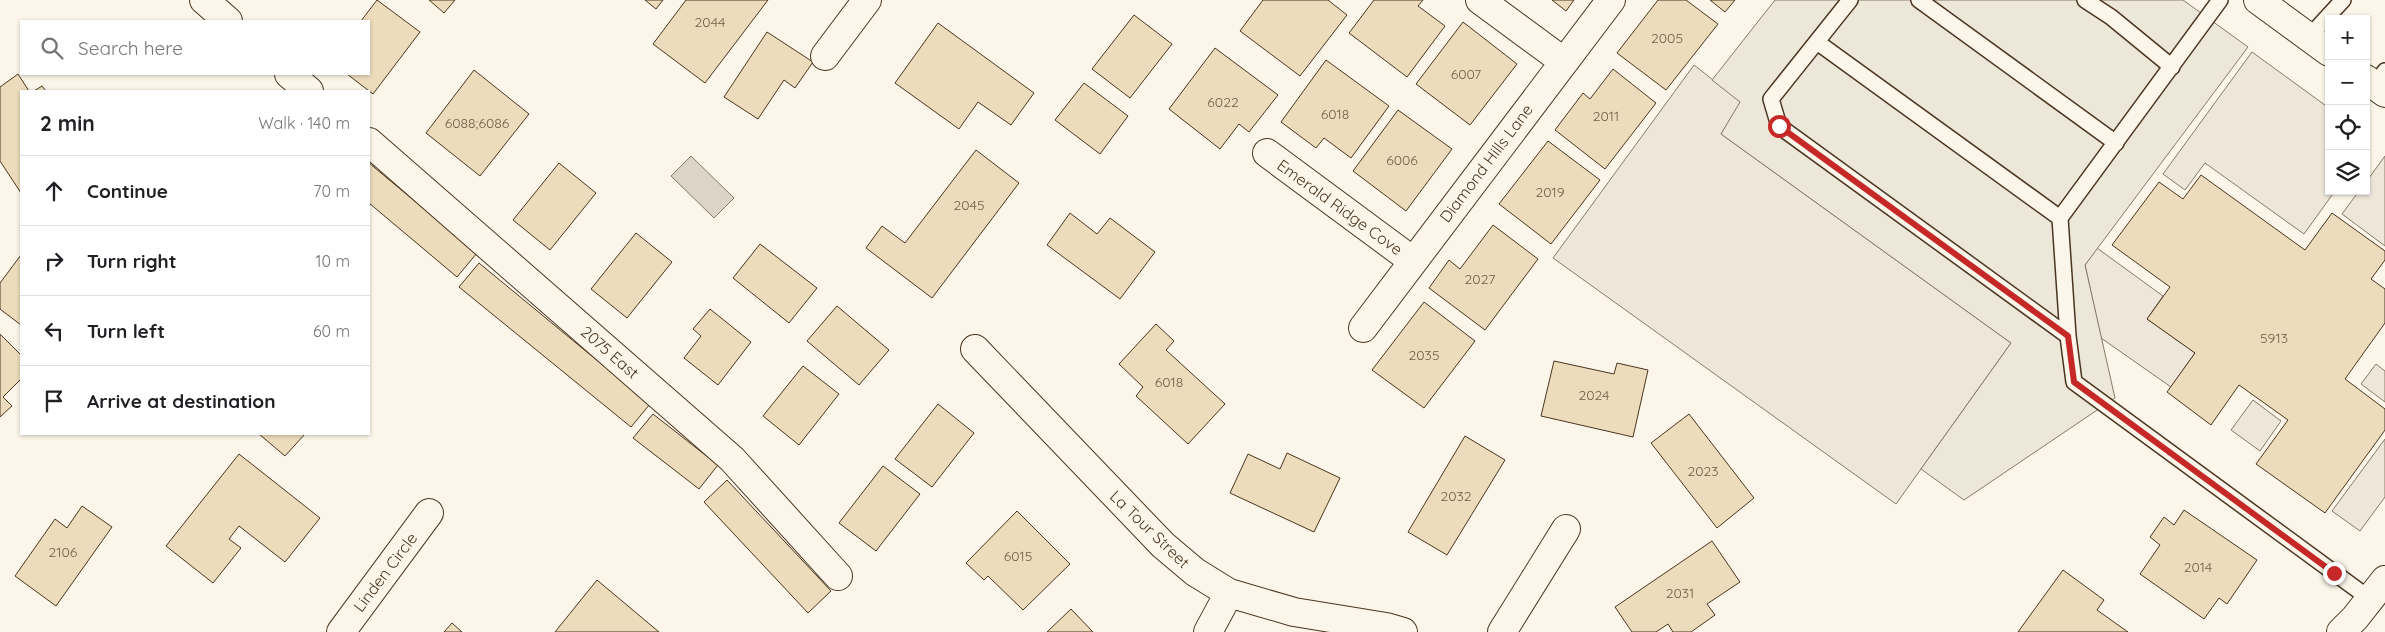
<!DOCTYPE html>
<meta charset="utf-8">
<style>
body{margin:0;font-family:Quicksand,sans-serif;background:#f2f2f2;color:#202124}
.controls{position:absolute;right:15px;top:15px;display:grid;overflow:hidden;border-radius:0px;box-shadow:0 1px 4px #0004}
.controls button{width:45px;height:45px;display:grid;place-items:center;padding:0;border:0;border-bottom:1px solid #e0e0e0;background:#fff;color:#202124;font:25px sans-serif}
.stop{position:absolute;width:15px;height:15px;margin:-11px;border:4px solid #c62828;border-radius:50%;background:#fff}
.stop.end{background:#c62828;border-color:#fff;box-shadow:0 1px 5px #0008}
.list{margin:0;padding:0;list-style:none}
h2{display:flex;justify-content:space-between;align-items:center;height:65px;margin:0;padding:0 20px;font-size:21px}
h2 small{font-size:16px;font-weight:400;color:#757577}
.list li{display:grid;grid-template-columns:32px 1fr auto;gap:15px;align-items:center;box-sizing:border-box;height:70px;padding:0 20px;border-top:1px solid #e0e0e0}
.list b{display:block;font-size:19px;white-space:nowrap}
.list em{font-size:16px;font-style:normal;color:#757577}
.icon{flex:none;width:28px;height:28px;fill:none;stroke:currentColor;stroke-width:2;stroke-linecap:round;stroke-linejoin:round}
.map{position:relative;flex:none;width:2385px;height:632px;overflow:hidden}
.search{position:absolute;background:#fff;box-shadow:0 1px 4px #0004;left:20px;top:20px;width:350px;height:55px;display:flex;align-items:center;gap:12px;box-sizing:border-box;padding:0 18px;border-radius:0px;color:#757577;font-size:19px}
.panel{position:absolute;background:#fff;box-shadow:0 1px 4px #0004;left:20px;top:90px;width:350px;height:345px;border-radius:0px}
.map>svg:first-child{display:block}
</style>
<div class="map">
<svg width="2385" height="632" viewBox="0 0 2385 632">
<rect width="100%" height="100%" fill="#fbf6e9"/>
<path fill="#ede6d9" stroke="#887966" d="M2252 52 2329 108V191H2335L2304 234 2205 163 2185 190 2163 174Z
M1694 65 1741 102 1721 134 2011 343 1896 504 1553 258Z
M2385 156V246L2342 214 2359 191H2366V182Z
M2097 248 2163 296 2147 319 2195 353 2171 387 2101 338 2085 265Z
M2376 364 2385 371V402L2361 384Z
M2253 400 2281 421 2260 451 2231 430Z
M2385 439V497L2360 531 2332 511Z"/>
<path fill="#ede7d9" stroke="#887966" d="M1775 0H2183L2248 47 2085 265 2115 398 1964 500 1921 469 2011 343 1721 134 1740 102 1712 80Z"/>
<path fill="#dcd4c6" stroke="#887966" d="M691 156 734 198 714 218 671 176Z"/>
<path fill="#ecdcbc" stroke="#4a3520" d="M377 0 420 32 373 94 347 74H369V21H361Z
M429 0H455L444 13Z
M645 0H663L656 9Z
M686 0H768L705 83 653 44Z
M1263 0H1328L1347 15 1300 76 1240 31Z
M1374 0H1423L1418 6 1445 26 1407 77 1349 33Z
M1552 0H1574L1566 11Z
M1658 0H1686L1718 24 1666 90 1617 53Z
M1710 0H1735L1725 12Z
M1134 15 1172 44 1130 98 1092 69Z
M1463 22 1517 64 1470 125 1416 84Z
M938 23 1034 93 1011 125 978 102 959 129 895 83Z
M767 32 813 62 795 88 784 80 758 119 724 97Z
M1215 48 1278 95 1249 132 1239 124 1220 149 1169 109Z
M1326 60 1389 106 1351 158 1324 138 1316 148 1281 122Z
M1613 69 1656 103 1605 169 1555 130 1583 93 1590 99Z
M474 70 529 114 480 176 426 133Z
M18 74 29 91H21V193L0 161V87Z
M1084 83 1128 116 1100 154 1055 120Z
M42 86 46 91H34Z
M1398 110 1452 149 1406 211 1353 171Z
M1548 141 1600 180 1551 244 1499 204Z
M976 150 1019 183 932 298 866 248 882 226 905 243Z
M369 163 477 253 457 277 369 203Z
M559 163 596 193 550 250 513 220Z
M2201 175 2305 250 2332 213 2385 251V260L2371 279 2385 289V323L2345 379 2385 409V430L2325 513 2256 464 2288 420 2239 385 2211 425 2167 392 2195 353 2147 319 2170 287 2112 245 2159 182 2183 199Z
M1070 213 1097 234 1110 218 1155 252 1120 299 1047 245Z
M1493 225 1538 259 1485 330 1429 288 1449 260 1460 269Z
M636 233 672 262 627 318 591 289Z
M760 244 817 288 789 323 733 278Z
M21 255V325L0 309V283Z
M479 263 650 404 631 427 459 287Z
M1424 302 1475 341 1424 408 1372 370Z
M837 306 889 350 859 385 807 341Z
M710 309 751 342 718 385 684 358 701 336 693 329Z
M1156 324 1174 341 1166 350 1225 404 1188 444 1136 396 1143 387 1119 364Z
M0 334 21 355V379L3 397 12 406 0 417Z
M1554 361 1614 374 1617 363 1648 370 1633 437 1541 416Z
M803 366 839 394 799 445 763 416Z
M938 404 974 433 932 487 895 459Z
M653 414 718 465 699 489 633 438Z
M1689 414 1754 498 1717 528 1651 443Z
M259 434H305L285 456Z
M1465 436 1505 460 1447 555 1408 532Z
M1287 453 1340 478 1314 532 1230 493 1248 454 1280 469Z
M239 454 320 518 285 562 239 526 229 539 241 548 213 583 166 546Z
M883 466 920 494 876 551 839 523Z
M727 480 831 591 808 613 704 502Z
M82 506 112 527 56 606 15 576 55 519 67 528Z
M2184 510 2257 560 2227 604 2219 598 2204 619 2140 574 2160 545 2150 537 2164 517 2174 525Z
M1017 511 1070 564 1023 610 988 576 984 580 966 563Z
M1712 541 1740 582 1707 604 1715 615 1691 632H1673L1668 624 1656 632H1632L1615 607Z
M2063 570 2104 600 2097 610 2128 632H2018Z
M597 580 659 632H555Z
M1071 609 1093 632H1047Z
M452 623 462 632H444Z"/>
<g fill="none" stroke-linecap="round" stroke-linejoin="round">
<g stroke="#4a3520" stroke-width="18">
<path id="lane" d="M1850 0 1771 99 1779 126 2068 336
M1919 0 2116 143
M2085 0 2111 17 2172 67
M2220 0 2060 218 2068 336 2074 382 2370 599
M2309 37 2343 0
M1817 42 2060 218
M2375 85 2385 71"/>
</g>
<g stroke="#4a3520" stroke-width="30">
<path id="street" d="M204 0 228 21
M1480 0 1563 61
M825 56 867 0
M289 74 309 91
M369 142 732 459 838 576
M1267 153 1413 261
M1363 328 1611 0
M975 349 1163 545 1195 572 1229 593 1294 612 1386 627 1403 632
M341 632 429 513
M1208 632 1229 593
M1502 632 1566 529
M2341 632 2355 618 2385 580"/>
</g>
<g stroke="#4a3520" stroke-width="30">
<path id="secondary" d="M2258 0 2329 52
M2366 79 2385 93"/>
</g>
<use href="#lane" stroke="#fbf6e9" stroke-width="15"/>
<use href="#street" stroke="#fbf6e9" stroke-width="28"/>
<use href="#secondary" stroke="#fbf6e9" stroke-width="28"/>
</g>
<g fill="none" stroke-linecap="round" stroke-linejoin="round">
<path stroke="#c62828" stroke-width="6" d="M1779 126 2068 336 2074 382 2334 573"/>
</g>
<g text-anchor="middle" stroke-width="4" stroke-linejoin="round" paint-order="stroke">
<g font-size="14" fill="#725f47">
<text x="710" y="27">2044</text>
<text x="1667" y="43">2005</text>
<text x="1466" y="79">6007</text>
<text x="1223" y="107">6022</text>
<text x="1335" y="119">6018</text>
<text x="1606" y="121">2011</text>
<text x="477" y="128">6088;6086</text>
<text x="1402" y="165">6006</text>
<text x="1550" y="197">2019</text>
<text x="969" y="210">2045</text>
<text x="1480" y="284">2027</text>
<text x="2274" y="343">5913</text>
<text x="1424" y="360">2035</text>
<text x="1169" y="387">6018</text>
<text x="1594" y="400">2024</text>
<text x="1703" y="476">2023</text>
<text x="1456" y="501">2032</text>
<text x="63" y="557">2106</text>
<text x="1018" y="561">6015</text>
<text x="2198" y="572">2014</text>
<text x="1680" y="598">2031</text>
</g>
<g font-size="16" fill="#4a3520" stroke="#fbf6e9">
<text transform="translate(1486 163) rotate(-53)" y="6">Diamond Hills Lane</text>
<text transform="translate(1340 207) rotate(36)" y="6">Emerald Ridge Cove</text>
<text transform="translate(610 352) rotate(41)" y="6">2075 East</text>
<text transform="translate(1150 529) rotate(44)" y="6">La Tour Street</text>
<text transform="translate(385 572) rotate(-53)" y="6">Linden Circle</text>
</g>
</g>
</svg>
<div class="controls">
<button>+</button>
<button>−</button>
<button><svg class="icon" aria-label="locate" viewBox="0 0 24 24"><circle cx="12" cy="12" r="6"/><path d="M12 2v4M12 18v4M2 12h4M18 12h4"/></svg></button>
<button><svg class="icon" aria-label="layers" viewBox="0 0 24 24"><path d="M12 4l9 5-9 5-9-5zM3 14l9 5 9-5"/></svg></button>
</div>
<div class="stop" style="left:1779px;top:126px"></div>
<div class="stop end" style="left:2334px;top:573px"></div>
<div class="search"><svg class="icon" aria-label="search" viewBox="0 0 24 24"><circle cx="10" cy="10" r="6"/><path d="M15 15l6 6"/></svg>Search here</div>
<section class="panel">
<h2>2 min<small>Walk · 140 m</small></h2>
<ul class="list">
<li><svg class="icon" aria-label="ahead" viewBox="0 0 24 24"><path d="M12 20V5M6 11l6-6 6 6"/></svg><div><b>Continue</b></div><em>70 m</em></li>
<li><svg class="icon" aria-label="right" viewBox="0 0 24 24"><path d="M7 20v-9h11M14 6l5 5-5 5"/></svg><div><b>Turn right</b></div><em>10 m</em></li>
<li><svg class="icon" aria-label="left" viewBox="0 0 24 24"><path d="M17 20v-9H6M10 6l-5 5 5 5"/></svg><div><b>Turn left</b></div><em>60 m</em></li>
<li><svg class="icon" aria-label="arrive" viewBox="0 0 24 24"><path d="M6 21V4h12l-3 4 3 4H6"/></svg><div><b>Arrive at destination</b></div></li>
</ul>
</section>
</div>
